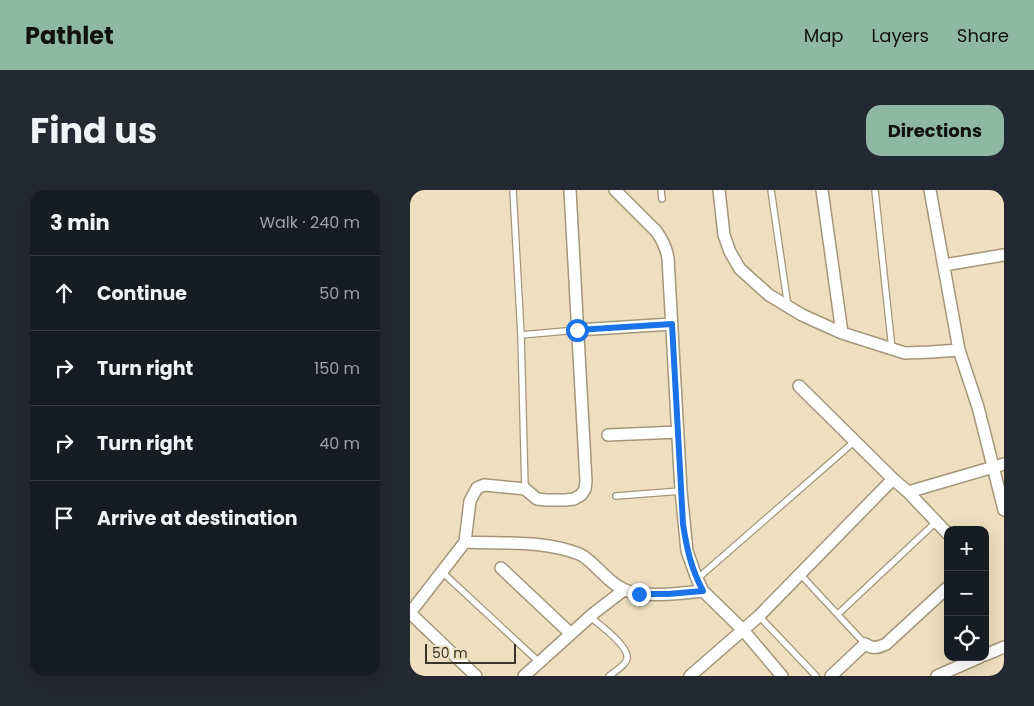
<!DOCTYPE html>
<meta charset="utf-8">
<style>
body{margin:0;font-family:Poppins,sans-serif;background:#242831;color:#f1f3f6}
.controls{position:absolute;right:15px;bottom:15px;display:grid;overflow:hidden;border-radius:10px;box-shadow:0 5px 20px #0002}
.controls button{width:45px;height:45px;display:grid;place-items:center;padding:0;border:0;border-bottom:1px solid #363941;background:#171b24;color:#f1f3f6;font:25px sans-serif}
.scale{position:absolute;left:15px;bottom:12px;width:91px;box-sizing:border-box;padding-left:5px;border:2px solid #393427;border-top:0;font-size:14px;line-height:18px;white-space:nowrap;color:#393427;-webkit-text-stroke:4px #eddfbf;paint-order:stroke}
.stop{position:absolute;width:15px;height:15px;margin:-11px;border:4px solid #1a73e8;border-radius:50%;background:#fff}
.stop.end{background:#1a73e8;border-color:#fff;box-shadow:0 1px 5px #0008}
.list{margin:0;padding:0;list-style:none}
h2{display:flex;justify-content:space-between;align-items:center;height:65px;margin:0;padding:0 20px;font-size:21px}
h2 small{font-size:16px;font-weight:400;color:#9ea1a6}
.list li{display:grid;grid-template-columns:32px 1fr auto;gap:15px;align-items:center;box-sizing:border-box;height:75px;padding:0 20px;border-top:1px solid #363941}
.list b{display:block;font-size:19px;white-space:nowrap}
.list em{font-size:16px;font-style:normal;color:#9ea1a6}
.icon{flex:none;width:28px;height:28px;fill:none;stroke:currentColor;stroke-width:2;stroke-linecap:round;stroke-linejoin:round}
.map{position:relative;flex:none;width:594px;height:486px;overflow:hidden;border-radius:15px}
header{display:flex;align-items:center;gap:30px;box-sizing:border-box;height:70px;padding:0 25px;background:#8eb7a4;color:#111}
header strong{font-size:24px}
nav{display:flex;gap:28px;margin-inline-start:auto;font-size:18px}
.intro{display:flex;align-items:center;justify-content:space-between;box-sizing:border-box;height:120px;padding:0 30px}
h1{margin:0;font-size:35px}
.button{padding:12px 22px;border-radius:15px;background:#8eb7a4;color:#111;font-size:18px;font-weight:700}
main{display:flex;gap:30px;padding:0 30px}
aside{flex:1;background:#171b24;border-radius:15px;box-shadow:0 5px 20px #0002}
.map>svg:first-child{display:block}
</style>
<header>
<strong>Pathlet</strong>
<nav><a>Map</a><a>Layers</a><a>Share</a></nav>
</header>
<div class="intro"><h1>Find us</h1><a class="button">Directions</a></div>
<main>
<aside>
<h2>3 min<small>Walk · 240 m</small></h2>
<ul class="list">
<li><svg class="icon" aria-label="ahead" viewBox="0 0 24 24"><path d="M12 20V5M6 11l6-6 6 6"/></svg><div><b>Continue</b></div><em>50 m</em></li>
<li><svg class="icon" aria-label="right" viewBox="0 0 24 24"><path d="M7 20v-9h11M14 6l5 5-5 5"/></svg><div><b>Turn right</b></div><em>150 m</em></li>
<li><svg class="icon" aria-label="right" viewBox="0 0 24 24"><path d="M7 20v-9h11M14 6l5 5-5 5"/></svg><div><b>Turn right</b></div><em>40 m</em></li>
<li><svg class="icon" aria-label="arrive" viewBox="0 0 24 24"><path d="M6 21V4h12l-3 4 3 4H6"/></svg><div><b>Arrive at destination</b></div></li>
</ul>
</aside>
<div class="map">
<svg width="594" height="486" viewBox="0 0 594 486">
<rect width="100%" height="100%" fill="#eddfbf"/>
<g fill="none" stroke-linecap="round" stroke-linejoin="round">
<g stroke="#a49779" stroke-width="8">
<path id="lane" d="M103 0 111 145 115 299
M251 0 252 9
M361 0 378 117
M465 0 482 159
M111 145 167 140
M206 306 271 301
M32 382 129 472
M390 384 455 454
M287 389 445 251
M428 424 526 332
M349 426 406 486
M180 427C189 434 220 457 217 469 215 476 205 481 199 486"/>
</g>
<g stroke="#a49779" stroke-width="14">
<path id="street" d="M205 0 246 41C252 49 256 57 258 68L271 301 277 361 287 389 293 401 333 440 372 486
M309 0 314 45 320 62 330 79 359 105 392 125 432 143 495 163 521 162 549 160
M412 0 432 143
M520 0 549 160 568 217 594 320
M534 75 594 65
M167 140 262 134
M389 196 483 289 498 302 538 344
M198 245 268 242
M498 302 594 274
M55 352C92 354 133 350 169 364 178 367 192 384 201 391 204 394 209 397 213 399 232 409 271 403 293 401
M91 378 161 444
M0 423 55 352 60 311 67 298 74 295 115 299 127 309 136 310H155L164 309 171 305 175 299 176 291 160 0
M0 423 66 486
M575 465 594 457
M114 486 184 423 214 400
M280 486 349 426 483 289
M421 486 455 454C463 459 467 458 476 454L538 397
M527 486 570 467"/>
</g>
<use href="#lane" stroke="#fff" stroke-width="5.5"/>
<use href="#street" stroke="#fff" stroke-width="11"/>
</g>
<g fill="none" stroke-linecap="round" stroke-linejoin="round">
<path stroke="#1a73e8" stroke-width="6" d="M167 140 262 134 273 334C277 360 281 378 293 401L258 404H229"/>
</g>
</svg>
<div class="controls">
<button>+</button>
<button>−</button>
<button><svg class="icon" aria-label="locate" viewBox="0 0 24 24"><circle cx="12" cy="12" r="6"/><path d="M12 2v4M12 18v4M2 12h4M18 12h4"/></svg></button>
</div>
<div class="scale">50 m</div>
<div class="stop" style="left:167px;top:140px"></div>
<div class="stop end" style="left:229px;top:404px"></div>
</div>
</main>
